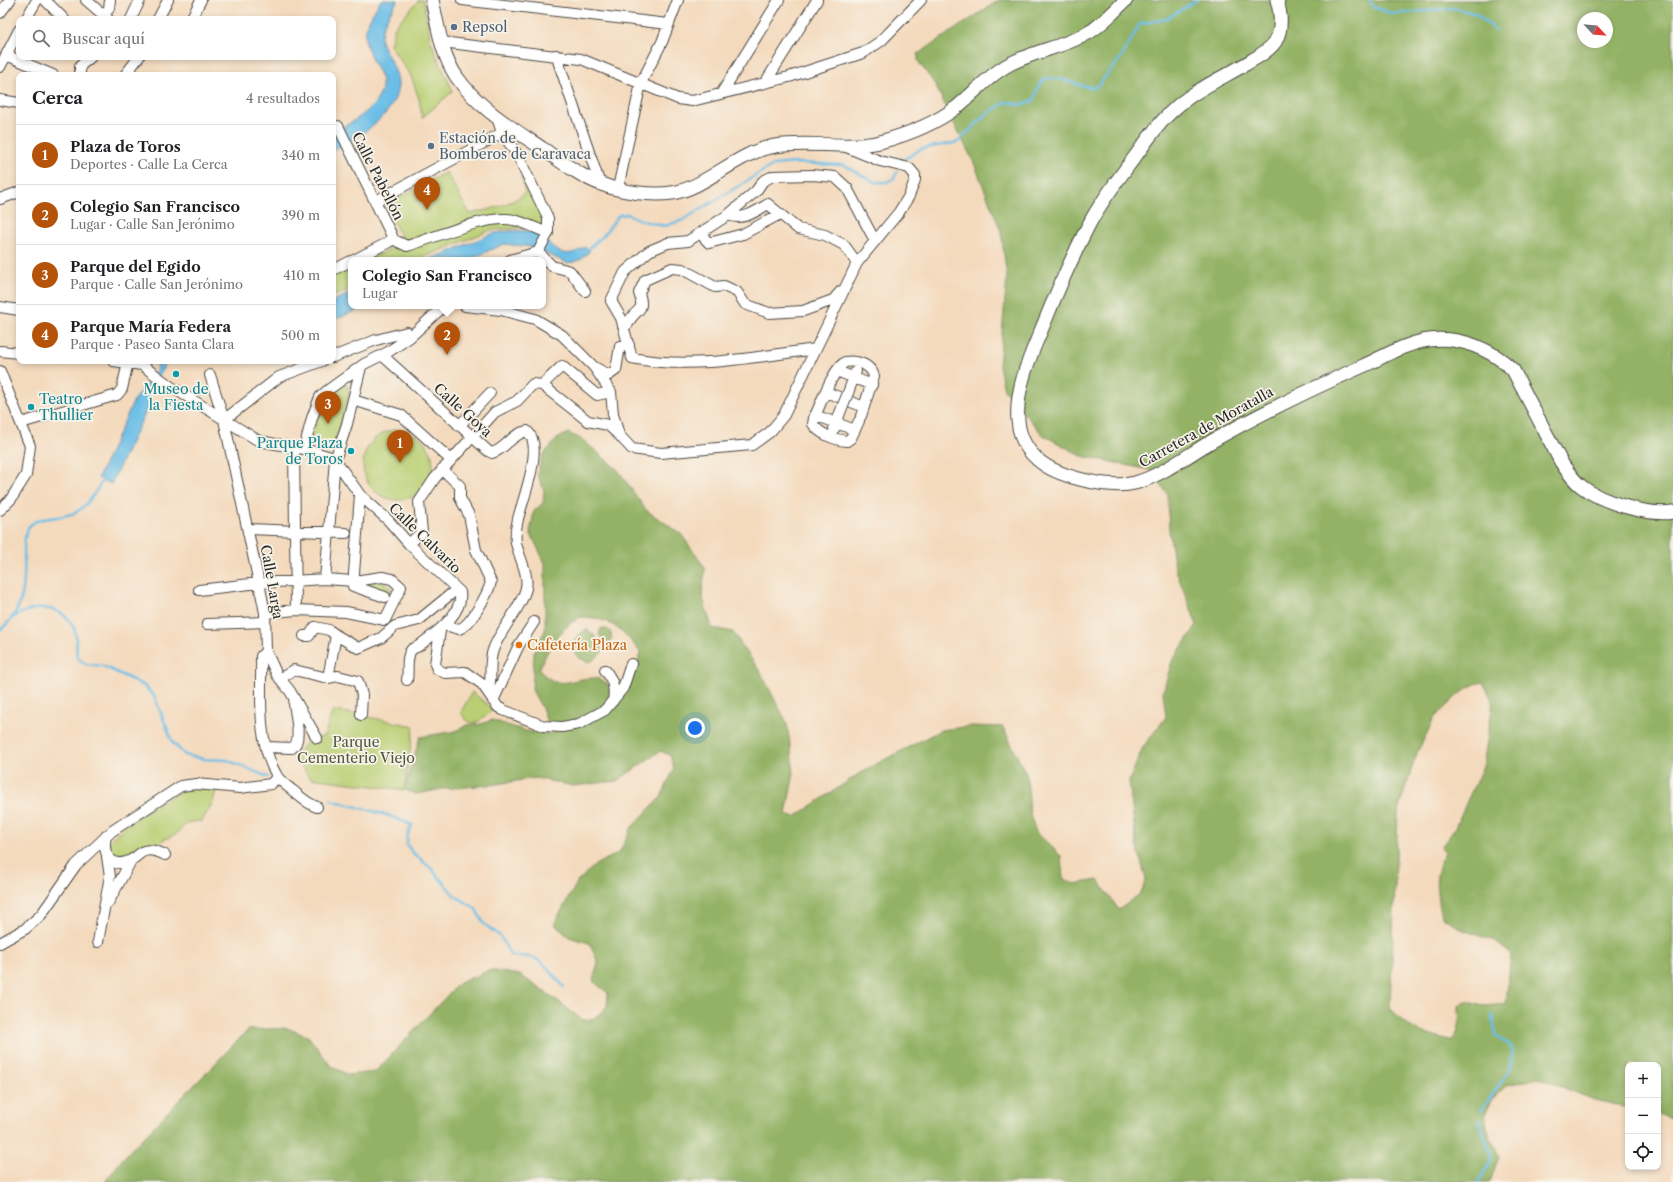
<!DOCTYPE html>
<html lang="es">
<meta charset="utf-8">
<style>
body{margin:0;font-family:"Libre Caslon Text",serif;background:#f2f2f2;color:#202124}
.controls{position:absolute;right:12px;bottom:12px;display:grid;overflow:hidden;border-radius:8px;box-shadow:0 2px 6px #0003}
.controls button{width:36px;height:36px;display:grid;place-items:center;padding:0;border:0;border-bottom:1px solid #e0e0e0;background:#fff;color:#202124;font:20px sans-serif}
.compass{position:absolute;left:1577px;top:12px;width:36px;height:36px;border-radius:50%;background:#fff;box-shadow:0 2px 6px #0003;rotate:116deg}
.you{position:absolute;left:695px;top:728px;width:14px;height:14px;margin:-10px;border:3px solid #fff;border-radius:50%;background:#1a73e8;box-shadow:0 0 0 6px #1a73e833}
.badge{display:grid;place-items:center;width:26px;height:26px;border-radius:50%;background:#b45309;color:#fff;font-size:13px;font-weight:700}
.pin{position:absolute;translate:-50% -33px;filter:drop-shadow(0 1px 2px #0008)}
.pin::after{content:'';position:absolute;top:21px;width:14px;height:12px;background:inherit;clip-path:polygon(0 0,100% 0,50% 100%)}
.popup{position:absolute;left:348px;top:257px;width:198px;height:52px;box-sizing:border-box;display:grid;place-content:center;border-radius:8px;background:#fff;filter:drop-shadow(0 1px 3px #0005);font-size:13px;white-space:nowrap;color:#757577}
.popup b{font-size:15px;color:#202124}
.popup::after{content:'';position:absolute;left:50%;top:100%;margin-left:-8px;border:8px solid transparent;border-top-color:#fff}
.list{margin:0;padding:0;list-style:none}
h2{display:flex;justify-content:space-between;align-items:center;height:52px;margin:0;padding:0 16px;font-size:17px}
h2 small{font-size:13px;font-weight:400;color:#757577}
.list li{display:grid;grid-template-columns:26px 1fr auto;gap:12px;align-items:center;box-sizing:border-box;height:60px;padding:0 16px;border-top:1px solid #e0e0e0}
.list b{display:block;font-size:15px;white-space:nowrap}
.list p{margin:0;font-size:13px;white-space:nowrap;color:#757577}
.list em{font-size:13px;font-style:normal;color:#757577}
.icon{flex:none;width:22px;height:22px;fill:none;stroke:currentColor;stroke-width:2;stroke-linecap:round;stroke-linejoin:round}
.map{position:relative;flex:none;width:1673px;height:1182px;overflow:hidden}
.search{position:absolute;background:#fff;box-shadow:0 2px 6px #0003;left:16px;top:16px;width:320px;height:44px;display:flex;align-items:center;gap:10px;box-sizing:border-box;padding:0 14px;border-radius:8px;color:#757577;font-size:15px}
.panel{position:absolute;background:#fff;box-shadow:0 2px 6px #0003;left:16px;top:72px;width:320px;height:292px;border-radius:8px}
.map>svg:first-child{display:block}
</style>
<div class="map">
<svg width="1673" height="1182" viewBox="0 0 1673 1182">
<rect width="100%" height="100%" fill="#f7f3e8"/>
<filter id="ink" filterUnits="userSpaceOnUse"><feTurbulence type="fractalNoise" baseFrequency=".025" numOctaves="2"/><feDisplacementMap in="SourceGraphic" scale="8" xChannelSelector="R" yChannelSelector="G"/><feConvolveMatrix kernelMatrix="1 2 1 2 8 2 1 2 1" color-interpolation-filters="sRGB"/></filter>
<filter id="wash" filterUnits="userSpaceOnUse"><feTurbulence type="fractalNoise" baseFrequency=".012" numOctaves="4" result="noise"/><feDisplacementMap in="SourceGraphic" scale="16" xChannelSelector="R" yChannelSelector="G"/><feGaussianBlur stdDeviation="0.9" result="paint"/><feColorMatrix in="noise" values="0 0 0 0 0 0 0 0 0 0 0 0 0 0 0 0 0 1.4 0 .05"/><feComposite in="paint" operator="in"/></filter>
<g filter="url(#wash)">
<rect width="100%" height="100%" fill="#f4dabd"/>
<path fill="#bacf73" stroke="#727d4f" d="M419 0H423L430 38 437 57 453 91 422 118 419 99 411 76 390 45 395 26Z
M446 172 470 214C490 209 509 206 525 193L521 176C530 192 545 211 544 230L523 228 491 230 416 260H366L404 243 385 205Z
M351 267V289L333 296V275Z
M343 386H347L350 392 335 444 330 447 313 446 310 440 323 401 329 394Z
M363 465a35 35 0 1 1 70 0a35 35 0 1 1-70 0Z
M382 581 391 589 390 596 361 587 362 582Z
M472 692 493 709C484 719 470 732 461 712Z
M333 710 414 726 404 790 310 778 296 758C301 744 311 740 324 736Z
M190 788 216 790 213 802 202 821 191 822 185 825 175 835 163 840 156 848 136 851 122 860 112 857 108 845C115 827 171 795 190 788Z"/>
<path fill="#93b265" stroke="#5f6e48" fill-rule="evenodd" d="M999 0H1673V1119L1658 1115V1065H1628V1108L1592 1099 1539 1078 1507 1085 1492 1099 1485 1117 1489 1134 1499 1156 1490 1182H105L123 1158 248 1030 287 1028 309 1037 330 1065 348 1075 375 1072 459 983 490 970 520 975 558 1001 582 1020 593 1019 607 1007 608 993 593 981 598 962 589 943 569 937 554 924 578 881 595 865 619 853 632 827 661 797 674 769 670 755 660 751 617 781 573 786 536 778 490 785 442 789 416 794 404 790 420 737 456 731 467 725 481 724 492 720 526 731 550 734 553 732 554 727 546 720 543 710 532 690 534 653 545 630V563L530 532 534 511 543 503 544 490 537 474 543 455 557 439 568 433 583 440 618 470 646 510 681 534 705 568 702 595 712 628 733 632 761 673 787 723 794 773 786 814 795 817 863 771 941 730 972 726 1003 727 1027 776 1030 814 1036 832 1061 856 1063 878 1074 884 1098 880 1119 910 1141 893 1146 879 1136 843 1129 781 1143 747 1166 717 1163 692 1172 661 1197 625 1175 568 1169 530 1168 495 1150 470 1082 456 1043 435 1004 390 999 366 1007 278 1001 231 974 163 934 83 918 61V54ZM1583 18H1607V42H1583ZM580 617C609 617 622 629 640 652L636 672 613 701 607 683C603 682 599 678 595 678 571 677 561 693 539 670 548 648 559 629 580 617ZM1483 682 1493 702 1483 766 1454 830 1441 847 1445 853C1432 879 1436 889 1442 916L1461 929 1494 941 1511 954 1506 1004 1484 1006 1465 1001 1459 1006C1459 1020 1462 1031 1451 1041 1427 1036 1404 1028 1390 1007L1398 810 1417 753 1435 717 1459 694 1475 684Z
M601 628C609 628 613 633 611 640L610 642 602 639 599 634Z
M587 629 595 636 603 651 595 659 589 662C567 656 569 639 587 629Z"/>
<path fill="#6bbee7" stroke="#4b7489" d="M381 0H398C391 12 379 27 381 42 386 54 397 69 398 82 400 113 357 139 333 150V133C350 123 384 107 382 82 381 74 375 67 372 60 369 51 364 43 365 33 367 21 375 10 381 0Z
M510 231C517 231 529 230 535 233 556 246 559 263 585 247L590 251 581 259 574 262 567 263 532 247 504 244 468 260H429L494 233Z
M351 293V306H368L333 320V301Z
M158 361H167L150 393V403L111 484 98 478 135 398 150 381 156 371Z"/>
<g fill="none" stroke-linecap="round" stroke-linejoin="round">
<path stroke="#6bbee7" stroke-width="2.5" d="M1370 0 1373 7 1394 14 1455 8 1476 14 1496 30
M903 160 921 149 958 142 985 115 1006 102 1023 105 1034 100 1039 85 1045 79C1063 75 1079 89 1097 87L1122 56 1140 24 1166 19 1197 0
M586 251 603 236 619 215 627 214 643 221 665 226 683 220 773 165 796 163 844 165 874 182H887L894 178 897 172
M12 618C33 605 64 602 75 631 77 637 76 651 77 658L86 664 103 666 143 685 154 696 173 743 185 755 204 759 227 760 268 777
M0 630C26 610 25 581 24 552 24 545 24 535 28 528 37 514 63 520 76 512 89 505 97 489 105 477
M331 800 387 815 412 825 407 836V845L412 852 431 868 454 895 475 908 484 924 500 936 511 956C545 955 543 965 564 987
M1481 1111 1509 1071 1513 1050 1509 1045 1495 1036 1493 1015
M1478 1182 1490 1163 1491 1155 1479 1120"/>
</g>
</g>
<g filter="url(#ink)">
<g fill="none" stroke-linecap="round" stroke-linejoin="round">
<g stroke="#494541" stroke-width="12">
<path id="minor" d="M45 0 64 19
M86 0 108 19
M462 0 668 24
M0 13 10 0
M104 16 109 8 110 0
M26 19 37 0
M131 19 140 0
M158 19 168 0
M191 19 201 0
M442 42 581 59 678 99 692 101 789 77 863 53 881 41 921 0
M6 55 53 75
M556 55 600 184
M0 67 19 30
M80 75V66L91 57
M125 75 139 57
M765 83 817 0
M721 94 779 0
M0 100 19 103
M497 117 502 133 517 154 548 218V233L538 252 510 260
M338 126 392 236 389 242 354 260
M618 188 641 83 662 42 678 0
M0 199 19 192
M376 201 502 133
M728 215C743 221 755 212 768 204L798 229 825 235 844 245 857 263
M700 233 709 243 743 234 780 214
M392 239 407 246C434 238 487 214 514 220 526 223 537 229 548 233
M538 252 552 266 570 271 585 291
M333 270 351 261
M465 306 501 310 535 319 562 335 594 367 609 375 616 370 620 346 629 345
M0 307 19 310
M623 326 628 324C634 308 646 314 639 293L645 280 672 268 682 269 715 287 724 286 737 292 745 304 769 313 803 311 833 300 841 291
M815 349C755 357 692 370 632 358L621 318 611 301 625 272 649 251 668 243 688 241 728 215 756 191 763 181 773 176 812 175 835 177 847 188 875 241
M0 351 19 353
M382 355 488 451 492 453C506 449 511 434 527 431 545 445 522 501 518 519 516 527 515 535 516 543 519 557 529 574 526 588 521 609 500 629 493 650 488 663 493 678 488 692
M333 357 376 340 407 332 410 337
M113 361 142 365 170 386 259 441 304 449 331 457 338 464 360 495 388 520 409 544 460 592C464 614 434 634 420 645 418 647 414 648 412 649 405 657 409 671 407 680
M594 367 611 392 613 414 619 435 632 449 661 453 752 445 770 432 784 415 857 263 899 212 909 196 915 180V175L909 168 880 161 846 147
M0 371 30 446 26 475 11 499 0 510
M837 371 872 385
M210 375 224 420 259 583 265 613 266 651 277 675 290 691 317 738
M542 385 562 366 597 395 611 392
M826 392 864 407
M848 393 856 371
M353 400 401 415 451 460
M815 415 855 430
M224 420 279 377 322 361
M859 421 851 438 847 441C835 440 819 434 813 424L814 418C822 402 831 372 845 362 857 360 870 364 874 376L861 416
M21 423 117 395 122 389 128 362
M459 426 490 393
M834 429 843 405
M294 448 296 610
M304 449 312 418 320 397 328 390 364 364 388 352 410 337 444 306
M442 469 460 486V498L469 515 476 550 491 582C488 594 470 626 459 629L445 625
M360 495 353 586 385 597
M248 529 346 533
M409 544 422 532 419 502 435 478 495 412 517 401 533 384 542 385 588 421 608 425 619 435
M325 579 335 460 347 424 361 367
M199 590 259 583 325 579 354 581 382 577 392 579 401 587 385 620 346 612 296 610 265 613
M207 624 265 622
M440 631 435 664 437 669 445 673 465 672 482 684 498 707 503 710 544 726 562 727 579 724 605 710 623 688 631 664
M304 636H309L315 627 329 630 336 635
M266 651 261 656C262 694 256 741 277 776 280 781 287 786 292 790 301 797 306 803 317 807
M605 670C613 680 615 688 613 701
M328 678 336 635 358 648 381 638 395 626 419 620 457 589
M280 679 294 670 328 678 338 676 358 681 362 695 361 715
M493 701 519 645 534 622
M266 747 292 748C303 742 295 714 294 703
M106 836C102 854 111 870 131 860 136 858 139 853 144 851 151 849 159 852 165 855
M108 903 132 859
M98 942 110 876 107 857
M0 943 25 929 41 915 76 865 112 831 181 786 196 784 240 788 271 784 277 777"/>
</g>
<g stroke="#494541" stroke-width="15">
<path id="major" d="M432 0C438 26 441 53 456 76 478 108 512 128 543 149 562 162 580 176 601 184 621 192 651 196 672 193 706 188 737 152 775 146 810 140 846 150 880 142 906 135 936 123 957 107 974 93 987 77 1006 66 1032 51 1062 48 1088 33 1102 25 1114 11 1126 0
M1277 0C1281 14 1283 29 1275 42 1268 52 1254 59 1244 65 1220 79 1191 92 1171 112 1158 124 1147 140 1137 154 1121 175 1106 195 1093 217 1074 252 1058 289 1043 326 1031 354 1015 389 1018 420 1019 435 1026 449 1037 459 1056 477 1109 489 1135 483 1160 476 1184 458 1207 444 1257 415 1309 390 1363 366 1383 357 1406 343 1429 340 1459 336 1492 349 1513 370L1561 462C1567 471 1573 480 1581 486 1601 502 1648 516 1673 512"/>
</g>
<use href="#minor" stroke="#fff" stroke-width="10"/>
<use href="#major" stroke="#fff" stroke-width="13"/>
<g stroke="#494541" stroke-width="12" stroke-linecap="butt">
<path id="minor-bridge" d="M843 405 848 393"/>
</g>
<use href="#minor-bridge" stroke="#fff" stroke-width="10"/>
</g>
</g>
<g fill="#5c6f8a" stroke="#f7f3e8" stroke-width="1.5">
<circle cx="454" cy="27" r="4"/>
<circle cx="431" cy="146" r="4"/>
</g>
<g fill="#0f9aa8" stroke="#f7f3e8" stroke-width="1.5">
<circle cx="176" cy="374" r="4"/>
<circle cx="31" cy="407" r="4"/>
<circle cx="351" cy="451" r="4"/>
</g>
<circle fill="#e8710a" stroke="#f7f3e8" stroke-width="1.5" cx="519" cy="645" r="4"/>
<g text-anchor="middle" stroke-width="3.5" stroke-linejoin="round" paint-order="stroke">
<g font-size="14" fill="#4e5e75" stroke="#f7f3e8" text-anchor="start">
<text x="462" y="32">Repsol</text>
<text x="439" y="143">Estación de<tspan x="439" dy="16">Bomberos de Caravaca</tspan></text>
</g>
<g font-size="14" fill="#2b2b2b" stroke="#f7f3e8">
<text transform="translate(378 176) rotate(63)" y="5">Calle Pabellón</text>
<text transform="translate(463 410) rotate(42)" y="5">Calle Goya</text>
<text transform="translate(1206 427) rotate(-29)" y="5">Carretera de Moratalla</text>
<text transform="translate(425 538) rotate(44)" y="5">Calle Calvario</text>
<text transform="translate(272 582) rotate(80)" y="5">Calle Larga</text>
</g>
<g font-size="14" fill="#0d838f" stroke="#f7f3e8">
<text x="176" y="394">Museo de<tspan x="176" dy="16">la Fiesta</tspan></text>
<text x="39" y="404" text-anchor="start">Teatro<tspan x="39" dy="16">Thullier</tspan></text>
<text x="343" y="448" text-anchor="end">Parque Plaza<tspan x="343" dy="16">de Toros</tspan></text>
</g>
<g font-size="14" fill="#c56008" stroke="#f7f3e8" text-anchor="start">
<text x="527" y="650">Cafetería Plaza</text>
</g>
<g font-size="14" fill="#4f543d" stroke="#f7f3e8">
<text x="356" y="747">Parque<tspan x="356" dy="16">Cementerio Viejo</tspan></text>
</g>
</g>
</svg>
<div class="controls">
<button>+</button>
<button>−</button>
<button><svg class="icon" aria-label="locate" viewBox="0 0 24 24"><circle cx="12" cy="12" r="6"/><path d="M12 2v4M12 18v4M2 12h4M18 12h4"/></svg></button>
</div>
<svg class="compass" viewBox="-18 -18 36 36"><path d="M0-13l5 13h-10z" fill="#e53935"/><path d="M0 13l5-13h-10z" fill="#757577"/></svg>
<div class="you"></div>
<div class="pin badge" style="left:400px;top:463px">1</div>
<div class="pin badge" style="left:447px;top:355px">2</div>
<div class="popup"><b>Colegio San Francisco</b>Lugar</div>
<div class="pin badge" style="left:328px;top:424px">3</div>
<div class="pin badge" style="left:427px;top:210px">4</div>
<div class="search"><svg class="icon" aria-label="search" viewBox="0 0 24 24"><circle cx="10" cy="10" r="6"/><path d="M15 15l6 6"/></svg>Buscar aquí</div>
<section class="panel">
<h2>Cerca<small>4 resultados</small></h2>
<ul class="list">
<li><span class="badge">1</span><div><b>Plaza de Toros</b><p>Deportes · Calle La Cerca</p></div><em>340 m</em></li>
<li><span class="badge">2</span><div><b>Colegio San Francisco</b><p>Lugar · Calle San Jerónimo</p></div><em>390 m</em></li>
<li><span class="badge">3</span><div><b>Parque del Egido</b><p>Parque · Calle San Jerónimo</p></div><em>410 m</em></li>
<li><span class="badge">4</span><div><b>Parque María Federa</b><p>Parque · Paseo Santa Clara</p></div><em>500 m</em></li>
</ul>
</section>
</div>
